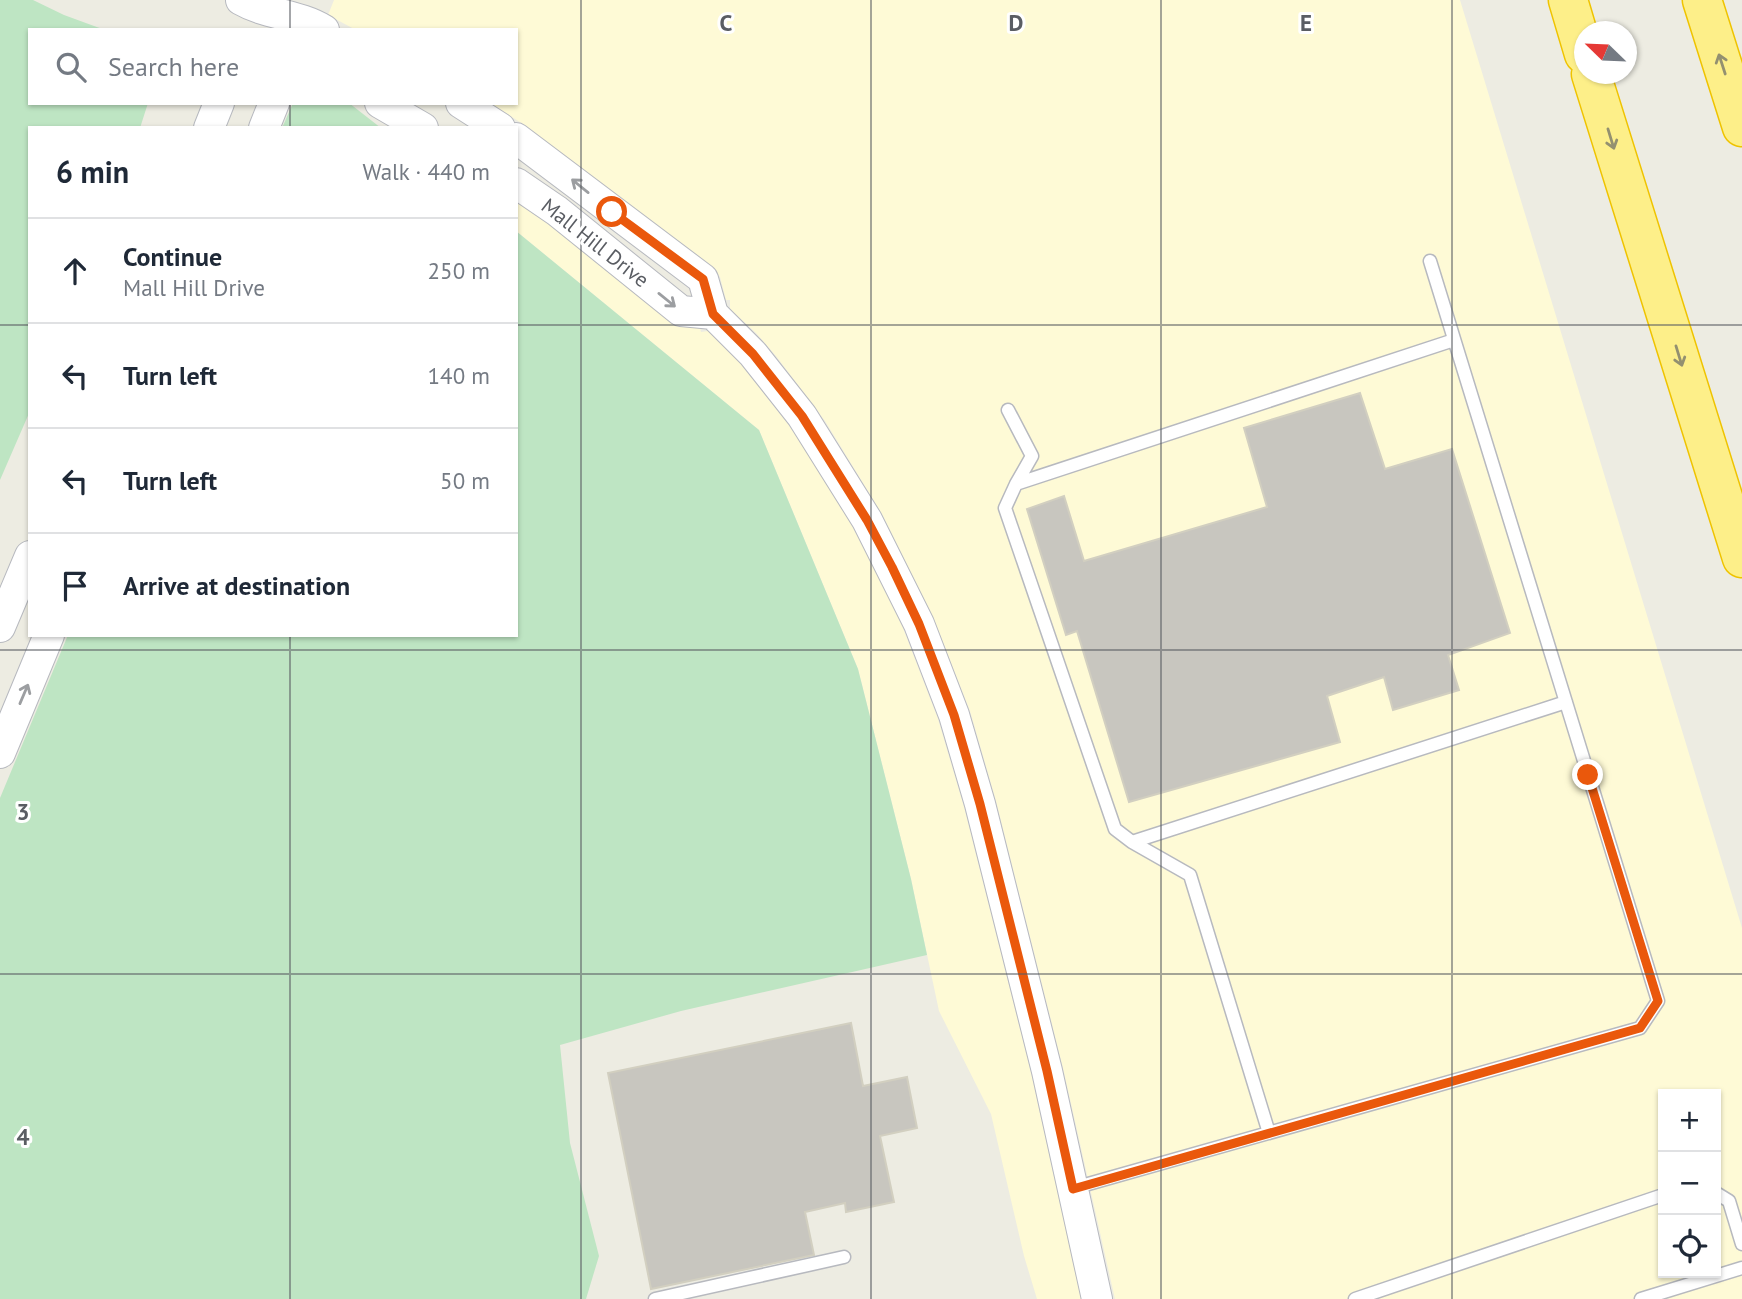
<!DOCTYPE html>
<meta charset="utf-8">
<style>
body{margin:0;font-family:"PT Sans",sans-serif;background:#f6f6f7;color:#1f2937}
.controls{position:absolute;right:21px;bottom:21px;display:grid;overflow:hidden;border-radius:0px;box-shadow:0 2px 5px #0004}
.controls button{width:63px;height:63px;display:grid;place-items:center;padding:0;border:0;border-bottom:2px solid #e0e1e3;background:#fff;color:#1f2937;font:35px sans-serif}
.compass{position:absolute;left:1574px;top:21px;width:63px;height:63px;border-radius:50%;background:#fff;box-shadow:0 2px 5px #0004;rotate:293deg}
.stop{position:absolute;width:21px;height:21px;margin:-16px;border:5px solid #ea580c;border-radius:50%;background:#fff}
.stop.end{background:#ea580c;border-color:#fff;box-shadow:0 2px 7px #0008}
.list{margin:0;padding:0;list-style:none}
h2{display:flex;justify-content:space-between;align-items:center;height:91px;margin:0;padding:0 28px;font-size:30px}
h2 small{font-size:23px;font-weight:400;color:#747a83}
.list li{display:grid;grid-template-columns:46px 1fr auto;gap:21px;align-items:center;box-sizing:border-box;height:105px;padding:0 28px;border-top:2px solid #e0e1e3}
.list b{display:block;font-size:26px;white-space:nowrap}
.list p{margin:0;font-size:23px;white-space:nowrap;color:#747a83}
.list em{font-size:23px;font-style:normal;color:#747a83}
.icon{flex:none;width:38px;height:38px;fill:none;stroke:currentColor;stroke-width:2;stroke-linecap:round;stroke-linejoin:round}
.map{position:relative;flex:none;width:1742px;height:1299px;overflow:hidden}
.search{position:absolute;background:#fff;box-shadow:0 2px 5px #0004;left:28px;top:28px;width:490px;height:77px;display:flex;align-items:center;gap:18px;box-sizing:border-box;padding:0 24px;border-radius:0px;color:#747a83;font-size:26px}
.panel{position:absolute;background:#fff;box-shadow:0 2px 5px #0004;left:28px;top:126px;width:490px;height:511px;border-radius:0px}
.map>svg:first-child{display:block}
</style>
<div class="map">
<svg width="1742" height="1299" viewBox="0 0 1742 1299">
<rect width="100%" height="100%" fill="#edece2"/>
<path fill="#fefad6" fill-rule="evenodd" d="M334 0H1460L1742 928V1299H1115L1063 1068 996 801 970 711 934 619 882 514 825 421 776 356 756 333 730 309V300H726L720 277 713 267 523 124 490 103H516V30H356L328 15ZM1663 1094H1716V1273H1663Z
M516 202 547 223 670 322 681 326 700 328 701 332 708 331 740 363 788 424 818 469 852 526 877 572 903 628 938 719 964 807 1031 1073 1081 1299H1037L1024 1256 991 1114 939 1011 911 879 858 669 759 430 516 231Z"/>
<path fill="#bee5c3" d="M0 0H33L64 15 105 30H30V103H148L140 128H30V411L0 480Z
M293 103H349L381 128H282Z
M516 231 759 430 858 669 911 879 927 955 681 1011 560 1045 570 1143 599 1256 586 1299H0V798L68 635H516Z"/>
<path fill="#c8c6bf" stroke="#d2cfc0" stroke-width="2" d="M1360 393 1385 469 1452 449 1510 633 1448 655 1459 690 1393 710 1384 677 1327 696 1340 742 1129 802 1077 631 1066 635 1027 509 1064 496 1084 561 1267 507 1244 428Z
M851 1023 863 1086 907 1077 917 1128 880 1136 894 1202 846 1212 845 1203 805 1212 814 1255 651 1289 608 1073Z"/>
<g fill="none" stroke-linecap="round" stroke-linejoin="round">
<g stroke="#b7b9bf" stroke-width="15">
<path id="service" d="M1008 410 1032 456 1016 484 1005 508 1115 829 1132 842 1190 875 1269 1133
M1016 484 1454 340
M1132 842 1566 702
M1074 1188 1640 1028 1658 1001 1430 261
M1716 1193 1729 1201 1742 1244
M655 1299 844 1257
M1355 1299 1663 1195
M1641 1299 1742 1268"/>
</g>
<g stroke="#b7b9bf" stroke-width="32">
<path id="tertiary" d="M241 0C267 15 298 14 324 30
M380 103 423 128
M461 103 500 128
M209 128 219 103
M264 128 274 103
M516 138 703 279 713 314 753 354 802 416 867 520 919 624 954 715 980 804 1047 1071 1097 1299
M516 183 557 211 681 311 713 314
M0 627 30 556
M0 753 49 635"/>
</g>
<g stroke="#efc300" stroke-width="41">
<path id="motorway" d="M1568 0 1584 54
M1702 0 1742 127
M1591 74 1742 558"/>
</g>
<use href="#service" stroke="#fff" stroke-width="12"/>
<use href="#tertiary" stroke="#fff" stroke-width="30"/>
<use href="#motorway" stroke="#fdef89" stroke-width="38"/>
</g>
<defs><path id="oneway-shaft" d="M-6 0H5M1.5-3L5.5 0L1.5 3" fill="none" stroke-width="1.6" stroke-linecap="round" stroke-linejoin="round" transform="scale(1.75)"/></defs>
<g stroke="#939070">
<use href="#oneway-shaft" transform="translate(1722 64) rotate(-108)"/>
<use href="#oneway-shaft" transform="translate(1611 139) rotate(73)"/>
<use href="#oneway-shaft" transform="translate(1679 356) rotate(73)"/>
</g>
<g stroke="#9c9ea1">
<use href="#oneway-shaft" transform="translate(580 186) rotate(-141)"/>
<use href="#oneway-shaft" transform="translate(667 300) rotate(39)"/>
<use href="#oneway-shaft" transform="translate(24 694) rotate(-67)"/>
</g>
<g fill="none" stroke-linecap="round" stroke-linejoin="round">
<path stroke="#ea580c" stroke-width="9" d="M612 212 703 279 713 314 753 354 802 416 867 520 892 567 919 624 954 715 980 804 1047 1071 1073 1189 1640 1028 1658 1001 1588 775"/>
</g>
<path fill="none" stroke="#5a5d63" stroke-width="2" stroke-opacity="0.55" d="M290 0V30M581 0V1299M871 0V1299M1161 0V1299M1452 0V1299M290 103V128M0 325H30M516 325H1742M290 635V1299M0 650H1742M0 974H1742"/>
<g text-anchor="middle" stroke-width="6" stroke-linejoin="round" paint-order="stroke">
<g font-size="21" fill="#5a5d63" stroke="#fff">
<text transform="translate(595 243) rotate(38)" y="7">Mall Hill Drive</text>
</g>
</g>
<g font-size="23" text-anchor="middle" font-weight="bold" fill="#5a5d63" stroke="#fff" stroke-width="6" stroke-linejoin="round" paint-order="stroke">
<text x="726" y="31">C</text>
<text x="1016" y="31">D</text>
<text x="1306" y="31">E</text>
<text x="23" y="820">3</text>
<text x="23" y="1145">4</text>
</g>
</svg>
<div class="controls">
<button>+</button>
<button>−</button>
<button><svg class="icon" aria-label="locate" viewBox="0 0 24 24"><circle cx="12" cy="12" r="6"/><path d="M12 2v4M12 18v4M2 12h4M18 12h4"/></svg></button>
</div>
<svg class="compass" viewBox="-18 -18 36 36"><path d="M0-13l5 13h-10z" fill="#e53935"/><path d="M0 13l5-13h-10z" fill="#747a83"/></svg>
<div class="stop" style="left:612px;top:212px"></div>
<div class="stop end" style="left:1588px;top:775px"></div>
<div class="search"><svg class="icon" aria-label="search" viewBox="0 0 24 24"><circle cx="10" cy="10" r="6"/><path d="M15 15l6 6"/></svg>Search here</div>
<section class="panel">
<h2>6 min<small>Walk · 440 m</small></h2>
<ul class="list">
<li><svg class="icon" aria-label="ahead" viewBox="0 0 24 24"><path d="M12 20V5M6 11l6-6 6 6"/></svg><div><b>Continue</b><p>Mall Hill Drive</p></div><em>250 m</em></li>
<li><svg class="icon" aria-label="left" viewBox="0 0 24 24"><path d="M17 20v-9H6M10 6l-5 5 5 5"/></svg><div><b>Turn left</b></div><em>140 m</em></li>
<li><svg class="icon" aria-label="left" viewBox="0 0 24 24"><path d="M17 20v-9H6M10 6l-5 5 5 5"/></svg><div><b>Turn left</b></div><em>50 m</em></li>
<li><svg class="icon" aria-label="arrive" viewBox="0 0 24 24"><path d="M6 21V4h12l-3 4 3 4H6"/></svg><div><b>Arrive at destination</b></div></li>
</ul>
</section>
</div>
